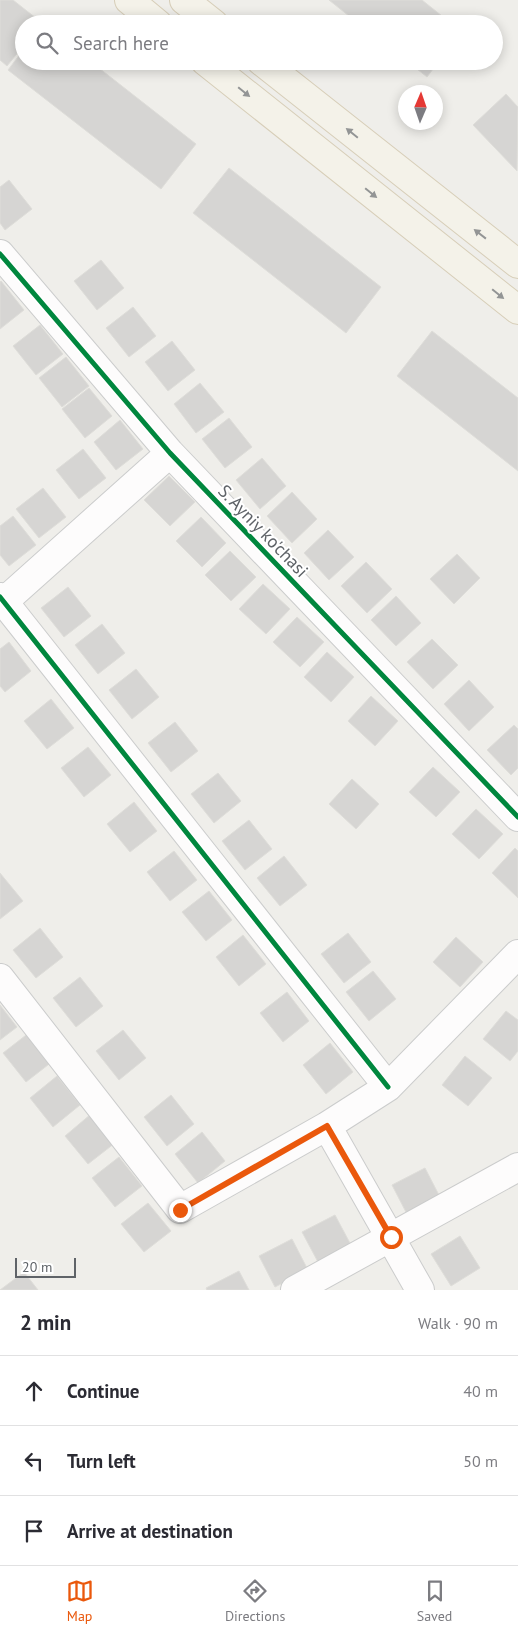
<!DOCTYPE html>
<meta charset="utf-8">
<style>
body{margin:0;font-family:"PT Sans",sans-serif;background:#f2f2f3;color:#2b2b33}
.compass{position:absolute;left:398px;top:85px;width:45px;height:45px;border-radius:50%;background:#fff;box-shadow:0 2px 12px #0003;rotate:2deg}
.scale{position:absolute;left:15px;bottom:12px;width:61px;box-sizing:border-box;padding-left:5px;border:2px solid #5f6368;border-top:0;font-size:14px;line-height:18px;white-space:nowrap;color:#5f6368;-webkit-text-stroke:4px #fff;paint-order:stroke}
.stop{position:absolute;width:15px;height:15px;margin:-11px;border:4px solid #ea580c;border-radius:50%;background:#fff}
.stop.end{background:#ea580c;border-color:#fff;box-shadow:0 1px 5px #0008}
.list{margin:0;padding:0;list-style:none}
h2{display:flex;justify-content:space-between;align-items:center;height:65px;margin:0;padding:0 20px;font-size:21px}
h2 small{font-size:16px;font-weight:400;color:#7c7c81}
.list li{display:grid;grid-template-columns:32px 1fr auto;gap:15px;align-items:center;box-sizing:border-box;height:70px;padding:0 20px;border-top:1px solid #e1e1e2}
.list b{display:block;font-size:19px;white-space:nowrap}
.list em{font-size:16px;font-style:normal;color:#7c7c81}
.icon{flex:none;width:28px;height:28px;fill:none;stroke:currentColor;stroke-width:2;stroke-linecap:round;stroke-linejoin:round}
.map{position:relative;flex:none;width:518px;height:1290px;overflow:hidden}
.search{position:absolute;background:#fff;box-shadow:0 2px 12px #0003;left:15px;right:15px;top:15px;height:55px;display:flex;align-items:center;gap:12px;box-sizing:border-box;padding:0 18px;border-radius:28px;color:#7c7c81;font-size:19px}
.sheet{height:275px;background:#fff}
nav{display:flex;justify-content:space-around;align-items:center;box-sizing:border-box;height:70px;border-top:1px solid #e1e1e2;background:#fff;font-size:14px;color:#7c7c81}
nav a{display:grid;justify-items:center;gap:2px}
nav .on{color:#ea580c}
.map>svg:first-child{display:block}
</style>
<div class="map">
<svg width="518" height="1290" viewBox="0 0 518 1290">
<rect width="100%" height="100%" fill="#efeeea"/>
<path fill="#d6d5d3" stroke="#deddd9" d="M0 0H13L41 22 40 24H24V45L7 66 0 60Z
M329 0H422L452 24H359Z
M24 49V61H90L196 144 161 189 8 70Z
M407 61H439L427 77Z
M506 94 518 107 517 171 473 125Z
M229 168 381 287 346 333 193 213Z
M9 180 32 209 5 230 0 223V187Z
M101 260 124 288 97 310 74 281Z
M1 281 24 310 0 329V282Z
M133 307 156 336 129 357 106 328Z
M40 325 63 354 36 375 13 346Z
M432 331 518 398V471L397 376Z
M172 341 195 370 168 391 145 362Z
M66 357 89 386 62 407 39 378Z
M200 383 224 412 196 433 174 404Z
M89 388 112 416 85 438 62 409Z
M229 418 252 447 225 468 202 439Z
M120 420 143 449 116 470 94 442Z
M83 449 106 478 79 499 56 470Z
M262 458 286 486 260 509 236 480Z
M169 476 195 502 170 526 144 500Z
M43 488 66 517 39 538 16 509Z
M292 492 317 519 292 543 267 516Z
M13 516 36 545 9 566 0 555V526Z
M201 517 226 543 202 567 176 541Z
M328 530 354 557 329 580 304 553Z
M230 551 256 577 231 601 205 575Z
M457 554 480 578 454 604 430 579Z
M366 562 392 589 367 613 341 586Z
M263 584 290 609 266 634 239 609Z
M68 587 91 616 64 637 41 608Z
M396 596 421 623 396 646 371 620Z
M297 617 324 642 300 667 273 642Z
M102 624 125 653 98 674 75 645Z
M432 639 458 665 433 689 407 662Z
M9 642 31 671 5 692 0 686V649Z
M327 652 354 677 331 702 304 677Z
M136 669 159 697 132 719 109 690Z
M469 680 494 707 469 731 444 704Z
M371 696 398 721 375 746 348 721Z
M51 699 74 728 47 749 24 721Z
M175 722 198 751 171 772 148 743Z
M514 725 518 729V768L511 775 487 750Z
M88 747 111 775 84 797 61 768Z
M433 767 460 792 436 817 409 792Z
M218 773 241 801 214 823 191 794Z
M352 779 379 804 356 829 329 804Z
M134 802 157 831 130 852 107 824Z
M476 809 503 834 479 859 452 834Z
M249 820 272 849 245 870 222 841Z
M515 848 518 851V898L492 873Z
M174 851 197 880 170 901 147 872Z
M284 856 307 885 280 906 257 878Z
M0 873 23 901 0 919Z
M209 891 232 920 206 941 182 912Z
M40 928 63 957 36 978 13 950Z
M348 933 371 962 344 983 321 954Z
M243 935 266 964 239 986 216 957Z
M456 937 483 962 460 987 433 962Z
M373 971 396 999 369 1021 346 992Z
M80 977 103 1006 76 1027 53 998Z
M287 992 309 1021 283 1042 260 1013Z
M0 1005 17 1027 0 1040Z
M506 1011 518 1020V1051L510 1061 483 1039Z
M123 1030 146 1058 119 1080 96 1051Z
M30 1032 53 1061 26 1082 3 1053Z
M330 1043 353 1072 326 1094 303 1065Z
M465 1056 492 1078 468 1106 442 1085Z
M57 1076 80 1105 53 1127 30 1098Z
M171 1095 194 1124 167 1146 144 1117Z
M91 1114 115 1143 88 1164 65 1136Z
M202 1132 225 1161 198 1183 175 1154Z
M119 1157 142 1186 115 1207 92 1178Z
M425 1168 441 1199 408 1216 392 1185Z
M148 1203 171 1231 144 1252 121 1224Z
M335 1215 351 1245 318 1262 302 1232Z
M460 1236 480 1268 451 1286 431 1254Z
M292 1239 308 1270 275 1287 259 1256Z
M239 1271 249 1290H207L206 1288Z
M24 1272 38 1290H0Z"/>
<g fill="none" stroke-linecap="round" stroke-linejoin="round">
<g stroke="#cbcccc" stroke-width="30">
<path id="minor" d="M0 254 170 453 518 817
M0 597 388 1087
M0 605 170 453
M0 978 180 1209 327 1126
M295 1290 518 1167
M420 1290 327 1126 388 1087 518 954"/>
</g>
<g stroke="#d7ceb8" stroke-width="30">
<path id="major" d="M129 0 158 24
M184 0 214 24
M205 61 518 310
M261 61 518 264"/>
</g>
<use href="#minor" stroke="#fdfcfc" stroke-width="28"/>
<use href="#major" stroke="#f4f2e9" stroke-width="28"/>
<g stroke="#fff" stroke-width="8">
<path id="cycleway" d="M0 254 170 453 518 817
M0 597 388 1087"/>
</g>
<use href="#cycleway" stroke="#00873e" stroke-width="5"/>
</g>
<defs><path id="oneway-solid" d="M-6-.8H1V-3.2L6.5 0L1 3.2V.8H-6Z" transform="scale(1.25)"/></defs>
<g fill="#939595">
<use href="#oneway-solid" transform="translate(244 92) rotate(39)"/>
<use href="#oneway-solid" transform="translate(352 133) rotate(-141)"/>
<use href="#oneway-solid" transform="translate(371 193) rotate(39)"/>
<use href="#oneway-solid" transform="translate(480 234) rotate(-142)"/>
<use href="#oneway-solid" transform="translate(498 294) rotate(39)"/>
</g>
<g fill="none" stroke-linecap="round" stroke-linejoin="round">
<path stroke="#ea580c" stroke-width="6" d="M180 1210 327 1126 391 1237"/>
</g>
<g text-anchor="middle" stroke-width="4" stroke-linejoin="round" paint-order="stroke">
<g font-size="18" fill="#5f6368" stroke="#fff">
<text transform="translate(263 531) rotate(46)" y="6">S. Ayniy ko'chasi</text>
</g>
</g>
</svg>
<svg class="compass" viewBox="-18 -18 36 36"><path d="M0-13l5 13h-10z" fill="#e53935"/><path d="M0 13l5-13h-10z" fill="#7c7c81"/></svg>
<div class="scale">20 m</div>
<div class="stop" style="left:391px;top:1237px"></div>
<div class="stop end" style="left:180px;top:1210px"></div>
<div class="search"><svg class="icon" aria-label="search" viewBox="0 0 24 24"><circle cx="10" cy="10" r="6"/><path d="M15 15l6 6"/></svg>Search here</div>
</div>
<section class="sheet">
<h2>2 min<small>Walk · 90 m</small></h2>
<ul class="list">
<li><svg class="icon" aria-label="ahead" viewBox="0 0 24 24"><path d="M12 20V5M6 11l6-6 6 6"/></svg><div><b>Continue</b></div><em>40 m</em></li>
<li><svg class="icon" aria-label="left" viewBox="0 0 24 24"><path d="M17 20v-9H6M10 6l-5 5 5 5"/></svg><div><b>Turn left</b></div><em>50 m</em></li>
<li><svg class="icon" aria-label="arrive" viewBox="0 0 24 24"><path d="M6 21V4h12l-3 4 3 4H6"/></svg><div><b>Arrive at destination</b></div></li>
</ul>
</section>
<nav>
<a class="on"><svg class="icon" aria-label="map" viewBox="0 0 24 24"><path d="M3 6l6-2 6 2 6-2v14l-6 2-6-2-6 2zM9 4v14M15 6v14"/></svg>Map</a>
<a><svg class="icon" aria-label="directions" viewBox="0 0 24 24"><path d="M12 3l9 9-9 9-9-9zM9 14v-3h6M13 9l2 2-2 2"/></svg>Directions</a>
<a><svg class="icon" aria-label="saved" viewBox="0 0 24 24"><path d="M7 4h10v16l-5-4-5 4z"/></svg>Saved</a>
</nav>
